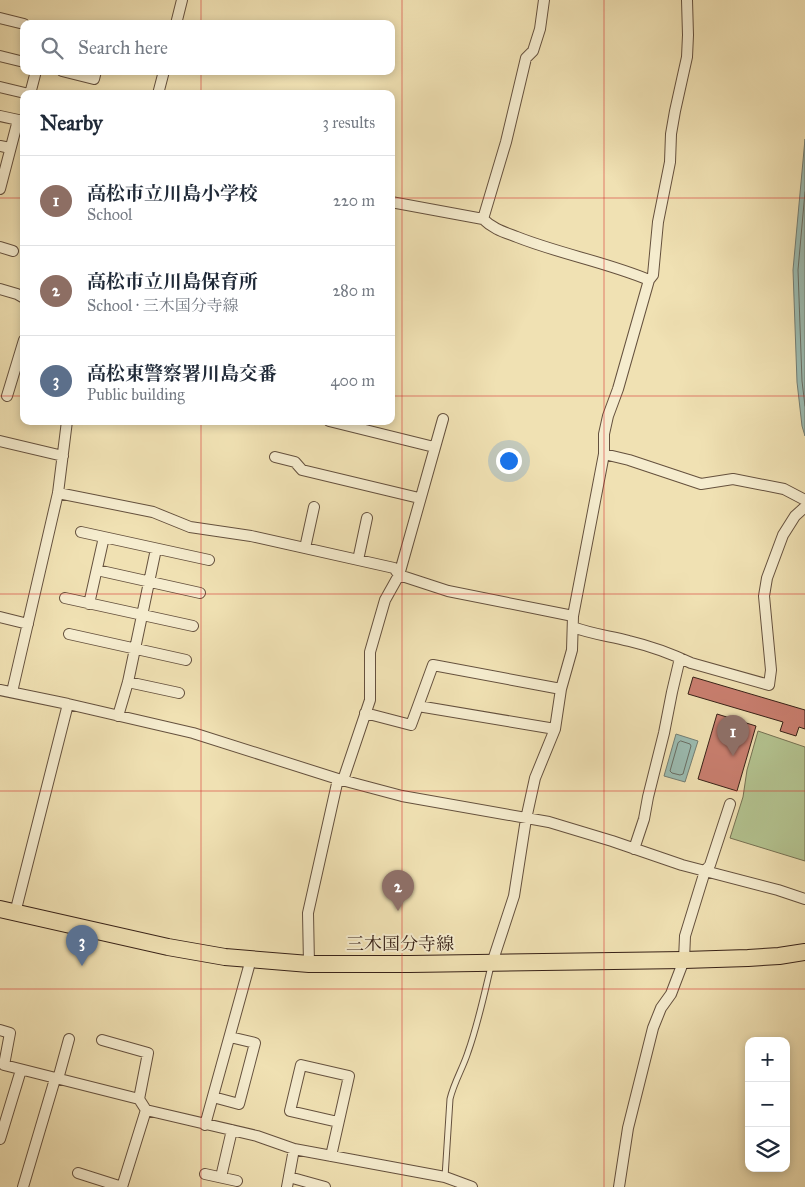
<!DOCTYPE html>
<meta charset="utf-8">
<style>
body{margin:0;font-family:"IM FELL Great Primer","Noto Serif JP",serif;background:#f2f2f3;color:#1f2937}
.controls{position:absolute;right:15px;bottom:15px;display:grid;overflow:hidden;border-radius:10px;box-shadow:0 2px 8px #0003}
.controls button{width:45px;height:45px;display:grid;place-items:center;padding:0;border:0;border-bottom:1px solid #e0e1e3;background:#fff;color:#1f2937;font:25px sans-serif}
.you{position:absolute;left:508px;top:460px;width:18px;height:18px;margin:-12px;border:4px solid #fff;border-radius:50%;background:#1a73e8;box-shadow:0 0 0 8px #1a73e833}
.badge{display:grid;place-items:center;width:32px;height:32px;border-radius:50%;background:#0b8043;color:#fff;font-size:16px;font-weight:700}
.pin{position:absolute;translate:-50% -41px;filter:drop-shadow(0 1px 2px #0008)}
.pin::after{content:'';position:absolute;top:26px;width:18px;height:15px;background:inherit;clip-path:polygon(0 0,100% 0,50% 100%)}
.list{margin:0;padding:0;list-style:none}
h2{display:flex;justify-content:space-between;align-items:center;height:65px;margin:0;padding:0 20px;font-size:21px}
h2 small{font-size:16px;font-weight:400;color:#747a83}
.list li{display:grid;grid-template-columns:32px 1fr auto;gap:15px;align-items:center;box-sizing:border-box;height:90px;padding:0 20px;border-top:1px solid #e0e1e3}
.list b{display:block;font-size:19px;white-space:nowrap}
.list p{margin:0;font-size:16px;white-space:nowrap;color:#747a83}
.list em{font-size:16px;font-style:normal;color:#747a83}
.icon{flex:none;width:28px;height:28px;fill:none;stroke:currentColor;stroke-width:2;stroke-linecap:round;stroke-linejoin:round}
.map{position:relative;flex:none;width:805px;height:1187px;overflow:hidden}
.search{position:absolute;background:#fff;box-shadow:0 2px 8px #0003;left:20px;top:20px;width:375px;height:55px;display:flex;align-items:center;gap:12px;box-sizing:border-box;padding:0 18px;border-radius:10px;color:#747a83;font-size:19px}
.panel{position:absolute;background:#fff;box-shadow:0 2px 8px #0003;left:20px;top:90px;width:375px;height:335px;border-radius:10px}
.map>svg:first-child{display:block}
</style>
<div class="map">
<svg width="805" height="1187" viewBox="0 0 805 1187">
<rect width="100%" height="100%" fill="#f0e1b3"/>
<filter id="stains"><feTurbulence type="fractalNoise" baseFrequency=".004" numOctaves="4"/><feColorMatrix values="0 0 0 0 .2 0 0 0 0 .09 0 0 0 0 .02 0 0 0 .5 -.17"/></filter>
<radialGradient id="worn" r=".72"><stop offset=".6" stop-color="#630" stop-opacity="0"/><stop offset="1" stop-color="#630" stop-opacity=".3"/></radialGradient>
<path fill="#b4c491" stroke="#767254" d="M758 731 805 747V861L730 838 743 797 747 770Z"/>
<path fill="#9bbcb2" stroke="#737e74" d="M805 139V436L802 426 797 382 793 270Z
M676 734 698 741 685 782 664 776Z"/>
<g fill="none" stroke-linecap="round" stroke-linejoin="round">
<path stroke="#696e64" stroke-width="1" d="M805 192 798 270 802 381 805 406
M681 741 690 744 691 746 683 774 680 775 672 773 670 771 678 743Z"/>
</g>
<path fill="#ca7f70" stroke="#372117" d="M693 677 805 710V729L799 727 796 736 780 731 783 722 688 694Z
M717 714 756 726 737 791 698 779Z"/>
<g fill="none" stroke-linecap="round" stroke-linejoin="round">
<g stroke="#65513e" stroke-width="7">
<path id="service" d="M445 1177 450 1099C454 1082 463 1068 468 1052 478 1024 484 995 491 966"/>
</g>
<g stroke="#65513e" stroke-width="12">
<path id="minor" d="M0 18 24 24
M176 24 182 0
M0 56 24 62
M62 71 94 79 96 71
M0 87 29 94
M30 94 36 71
M158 94 164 71
M0 116 23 121
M0 146 10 148
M0 189 18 120
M391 202 483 219C493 229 504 232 517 237 560 254 606 262 649 280
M483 219 506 142 526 58 533 51 540 29 544 0
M0 247 13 251
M0 289 17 294 24 298
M7 396 24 340
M329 421 434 447
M0 441 63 456
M604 454 629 460 701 484 733 479 784 489 805 500
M275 457 295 462 302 470 419 498
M58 493 153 512 190 527 251 536 394 568 399 575 448 591 573 616
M81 532 209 560
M305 548 314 507
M358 560 367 518
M97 570 200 593
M65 598 193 626
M89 604 104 537
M0 617 28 624
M573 627C591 634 610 636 629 641 650 646 672 654 691 663L769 685 771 670 764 596 767 578 783 535 795 516 805 507
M69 634 186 660
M128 682 179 693
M0 690 68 704 193 733 338 779 402 796 549 822 612 841 682 865 778 890 805 899
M12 692 58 493 67 421
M418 706 433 665 561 689
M365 713 411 725 418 706 555 729
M118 716 128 682 156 549
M343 780 370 700V652L385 600 399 575 443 419
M634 849 644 819 648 797 664 733 672 692 680 658
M15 913 68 704
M492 963 514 896 526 819 535 778 555 729 561 689 572 650 573 616 604 454V434L608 416 618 389 649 280 653 275 658 222 670 162 671 134 675 111 687 57 688 35 687 0
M309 964 308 913 338 779
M0 1030 10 1033 4 1065 139 1099 146 1110 257 1136 294 1149 445 1177 472 1187
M102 1040 148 1053 139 1099
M58 1079 69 1039
M213 1097 239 1104 255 1043 230 1037
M205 1125 251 959
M0 1139 21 1070
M331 1156 349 1076 301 1065 290 1111 338 1122
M78 1173 122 1187
M205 1174 237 1181
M221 1177 232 1130
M289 1177 325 1187
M23 1187 55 1079
M122 1187 146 1110
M287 1187 294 1149
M619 1187 628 1128 653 1028 661 1008 671 994 684 960 685 936 705 871 710 865 730 804"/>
</g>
<g stroke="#372117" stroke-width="18">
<path id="primary" d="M0 909 168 947 225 957 309 964H410L684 960 748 958 779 956 805 952"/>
</g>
<use href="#service" stroke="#f5ecce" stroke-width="5"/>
<use href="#minor" stroke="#f5ecce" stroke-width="10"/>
<use href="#primary" stroke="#f0e1b3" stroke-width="16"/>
</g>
<path fill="none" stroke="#d62828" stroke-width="1" stroke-opacity="0.55" d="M201 0V24M402 0V1187M604 0V1187M201 71V94M0 198H24M391 198H805M0 396H24M391 396H805M201 421V1187M0 594H805M0 791H805M0 989H805"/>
<g text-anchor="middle" stroke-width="4" stroke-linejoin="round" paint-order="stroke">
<g font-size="18" fill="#372117" stroke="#f5ecce">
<text x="400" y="950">三木国分寺線</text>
</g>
</g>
<rect width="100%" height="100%" filter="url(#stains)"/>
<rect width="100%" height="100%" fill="url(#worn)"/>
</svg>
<div class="controls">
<button>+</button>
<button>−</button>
<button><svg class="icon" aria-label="layers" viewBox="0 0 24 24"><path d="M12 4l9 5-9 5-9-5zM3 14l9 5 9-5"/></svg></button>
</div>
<div class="you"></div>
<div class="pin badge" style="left:733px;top:756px;background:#8d6e63">1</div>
<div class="pin badge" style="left:398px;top:911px;background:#8d6e63">2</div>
<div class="pin badge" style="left:82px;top:966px;background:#5c6f8a">3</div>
<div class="search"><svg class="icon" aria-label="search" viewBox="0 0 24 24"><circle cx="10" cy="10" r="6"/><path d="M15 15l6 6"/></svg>Search here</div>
<section class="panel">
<h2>Nearby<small>3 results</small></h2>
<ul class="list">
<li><span class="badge" style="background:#8d6e63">1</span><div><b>高松市立川島小学校</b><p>School</p></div><em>220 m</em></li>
<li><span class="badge" style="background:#8d6e63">2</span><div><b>高松市立川島保育所</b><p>School · 三木国分寺線</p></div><em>280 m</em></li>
<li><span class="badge" style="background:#5c6f8a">3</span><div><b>高松東警察署川島交番</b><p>Public building</p></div><em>400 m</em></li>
</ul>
</section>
</div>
